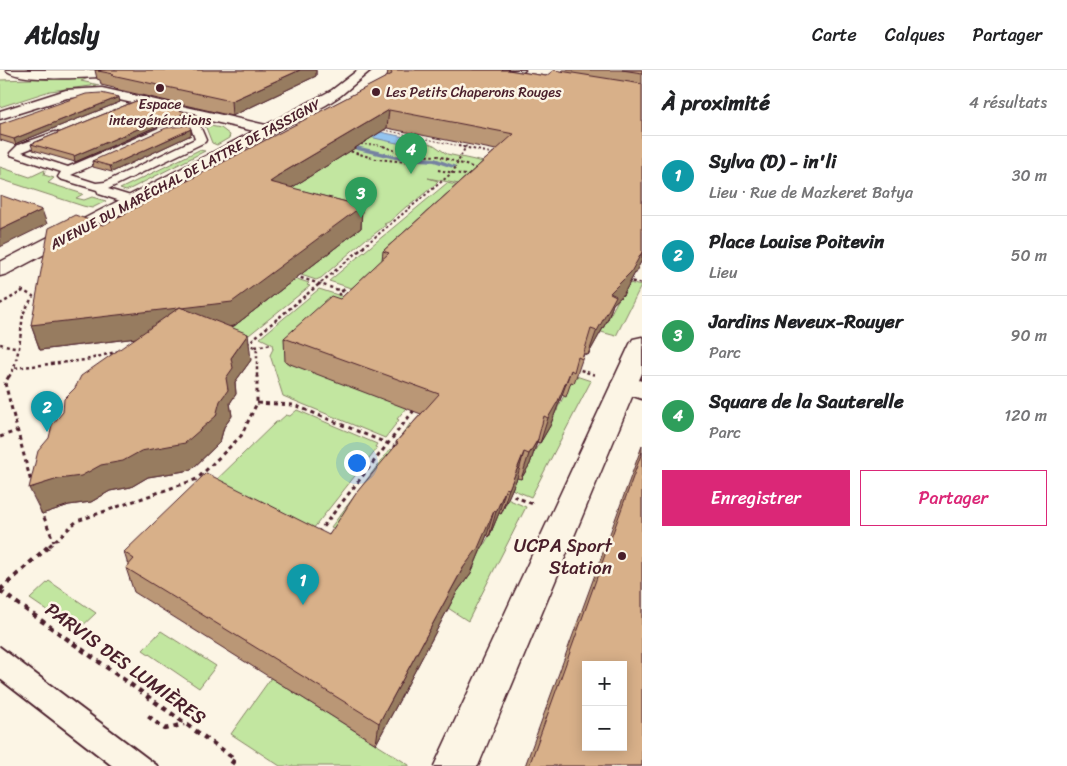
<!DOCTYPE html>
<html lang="fr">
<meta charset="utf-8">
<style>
body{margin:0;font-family:Sriracha,sans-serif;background:#f2f2f2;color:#202124}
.controls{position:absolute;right:15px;bottom:15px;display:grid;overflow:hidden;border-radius:0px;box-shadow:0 2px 12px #0003}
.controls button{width:45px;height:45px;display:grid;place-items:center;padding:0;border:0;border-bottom:1px solid #e0e0e0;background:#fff;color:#202124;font:25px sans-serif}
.you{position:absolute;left:356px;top:392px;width:18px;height:18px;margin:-12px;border:4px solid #fff;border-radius:50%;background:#1a73e8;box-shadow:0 0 0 8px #1a73e833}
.badge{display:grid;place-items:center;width:32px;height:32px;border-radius:50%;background:#db2777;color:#fff;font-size:16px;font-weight:700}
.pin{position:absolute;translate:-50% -41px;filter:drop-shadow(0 1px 2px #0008)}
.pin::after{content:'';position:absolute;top:26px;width:18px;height:15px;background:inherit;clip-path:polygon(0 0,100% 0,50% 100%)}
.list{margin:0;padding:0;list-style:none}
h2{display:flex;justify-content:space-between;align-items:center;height:65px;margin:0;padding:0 20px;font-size:21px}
h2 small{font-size:16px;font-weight:400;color:#757577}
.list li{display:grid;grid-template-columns:32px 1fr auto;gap:15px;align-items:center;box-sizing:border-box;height:80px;padding:0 20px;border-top:1px solid #e0e0e0}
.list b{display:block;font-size:19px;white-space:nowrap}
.list p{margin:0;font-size:16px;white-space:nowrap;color:#757577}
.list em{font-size:16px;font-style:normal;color:#757577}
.actions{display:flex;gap:10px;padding:15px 20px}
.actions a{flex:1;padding:11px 0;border:1px solid #db2777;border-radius:0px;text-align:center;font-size:18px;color:#db2777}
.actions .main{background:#db2777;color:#fff}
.map{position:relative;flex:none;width:642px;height:696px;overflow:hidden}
header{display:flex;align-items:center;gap:30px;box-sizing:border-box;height:70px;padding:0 25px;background:#fff;border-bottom:1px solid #e0e0e0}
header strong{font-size:24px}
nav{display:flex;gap:28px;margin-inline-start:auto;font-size:18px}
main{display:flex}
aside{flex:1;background:#fff}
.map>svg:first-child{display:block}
</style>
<header>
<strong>Atlasly</strong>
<nav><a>Carte</a><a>Calques</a><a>Partager</a></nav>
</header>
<main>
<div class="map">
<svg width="642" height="696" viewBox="0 0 642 696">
<rect width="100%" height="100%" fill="#fcf5e5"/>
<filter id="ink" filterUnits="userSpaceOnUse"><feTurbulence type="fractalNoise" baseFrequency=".02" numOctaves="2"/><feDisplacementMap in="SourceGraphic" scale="10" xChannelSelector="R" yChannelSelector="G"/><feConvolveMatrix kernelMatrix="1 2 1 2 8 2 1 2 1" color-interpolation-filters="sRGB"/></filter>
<g filter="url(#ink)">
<path fill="#c2e6a0" stroke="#868266" d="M91 7 81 11 99 15 50 21 0 37V10Z
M323 53 415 77 423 71 434 75 447 84 562 109 464 115 428 108 438 111 436 113H437L409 136H407L389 152 384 154 386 155 369 168H367L321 208 316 210 283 199 263 118Z
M205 55 221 58 230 65 229 68 217 75 212 73Z
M199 80 205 81 126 121 120 119Z
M0 97 30 107 45 100 44 105 54 108 48 113 83 124 76 128 84 130 92 127 106 131 92 138 83 136 0 109Z
M447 113 473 119 472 257 329 211Z
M544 191 641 216 616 266 601 262 619 228Z
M283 207 295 211 297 209 309 213 307 215 310 216 249 265 232 259 231 257 234 256 274 225Z
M319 219 347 228 406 338 397 349 399 350 385 368 283 326 270 285 273 279 272 274 260 268Z
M561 301 591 311 531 427 399 373V369L410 354 531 388 556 341 558 340 557 339 564 326 565 327 571 312 573 313Z
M297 340 377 374 375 377 377 378 313 459 206 420 276 352H278L286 345 290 346Z
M390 379 526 437 468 551 448 538 489 466 499 443 501 444 502 442 345 463 331 457Z
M49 511 96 543 77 561 30 529Z
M161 561 216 596 199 618 143 580Z
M271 608 409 695V696H280L231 664Z"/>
<path fill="#93c4ef" stroke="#7682a1" d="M338 53 423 71 415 77 329 58Z"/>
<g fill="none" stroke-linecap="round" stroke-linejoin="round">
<path fill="#7682a1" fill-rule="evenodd" d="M343 73 395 85 435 88 456 96 453 98 434 92 395 89 341 76V74Z"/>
<g stroke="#4a1f2b" stroke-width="3">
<path id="service" d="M212 45 215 46V50L200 56 206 70 205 72 108 119 137 128 139 131 137 134 133 135 99 124 97 120 60 109 58 107 61 102 11 85 10 83 18 75 55 62 59 63V67L22 82 68 97 161 57 180 54 181 51 194 52ZM191 58 195 69 105 112 96 113 71 105 166 62Z"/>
</g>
<g stroke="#4a1f2b" stroke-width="3">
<path id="pedestrian" d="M624 306 642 311V329L615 320 611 314 615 308Z"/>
</g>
<g stroke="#4a1f2b" stroke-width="3">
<path id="minor" d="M6 0H105L109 3 103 7C84 7 19 13 6 0Z
M358 0H371L340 26 326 35 7 204 0 206V192L254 61 102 26 67 28 0 49V41L66 20 102 18 266 55 332 20Z
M474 0H525C516 9 483 9 474 0Z
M642 267V303L478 696H434L630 274 633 269Z"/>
</g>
<path stroke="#4a1f2b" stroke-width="1" stroke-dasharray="2 2" stroke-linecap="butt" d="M380 59 464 77
M357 74C367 76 377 73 386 77
M465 77 470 73"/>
<path stroke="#4a1f2b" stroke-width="2" stroke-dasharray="2.5 2.5" stroke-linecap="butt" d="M383 76 406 85 438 86 478 99
M458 76 496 84
M346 80 376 89 406 92
M438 100 471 106
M363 177 453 102 466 76"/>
<path stroke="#4a1f2b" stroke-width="2.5" stroke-dasharray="3 3" stroke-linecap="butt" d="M295 206 351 224
M626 210 642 214
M21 220 33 226 23 244 19 278 14 298 86 290 119 281
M338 225 347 217
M0 234 23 221
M0 274 19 278
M246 274 255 277 257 282V307
M247 274 365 176
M255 277 272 274
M575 298 595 305
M9 307 14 298"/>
<path stroke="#4a1f2b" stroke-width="3" stroke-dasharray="4 4" stroke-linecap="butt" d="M9 306 5 313 32 416
M257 333 294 335 396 377
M0 367 16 361
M506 423 533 434
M41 440 54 472
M318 463 415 339
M49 476 77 451 197 409 241 366 257 333V306"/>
<path stroke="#4a1f2b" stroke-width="4.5" stroke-dasharray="5 5" stroke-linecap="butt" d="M0 520 50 475
M0 521 235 689 230 696
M148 646 165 659 184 654"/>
<use href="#service" fill="#fcf5e5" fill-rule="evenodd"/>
<use href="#pedestrian" fill="#fcf5e5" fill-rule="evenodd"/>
<use href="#minor" fill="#fcf5e5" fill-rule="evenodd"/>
<path stroke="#4a1f2b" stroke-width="2" d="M0 576 159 696
M0 610 111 696"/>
</g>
<path fill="#ba9776" stroke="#4a1f2b" d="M95 0H316V6L232 46 115 19 114 18 101 15 100 10 97 9Z
M388 0H508L546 6 562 2 563 0H642V190L623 225 613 234 608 249 588 285 584 284 574 313 571 312 566 327 562 325 550 356 540 373 537 372 530 394 521 409 517 408 501 444 499 443 489 467 487 465 471 503 457 522 376 674 134 522 126 498 128 495 124 482 329 465 396 376V372L421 344 285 292 284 268 340 229 382 190 383 181 496 80 387 58 291 118 362 136 361 158 234 256 229 257 251 290 235 312 236 324 230 333 232 346 224 357 220 372 191 400 148 407 131 417 110 421 91 432 69 435 42 444 136 268 40 280 31 255 103 155 387 7Z
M136 31 196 44V50L182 49 179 52 160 55 75 92 33 80 31 74Z
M120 32 17 73 16 75 0 70V54Z
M191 59V65L112 102 93 97 92 91Z
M642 376V696H525Z"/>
<path fill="#977b60" stroke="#4a1f2b" d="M300 0H316V6L232 46 231 31Z
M119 27 120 32 17 73 16 75 14 69 16 68Z
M389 40 387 58 280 125 270 112 277 106Z
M181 44 182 49 179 52 160 55 75 92 74 86 159 50Z
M191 59V65L112 102 110 96Z
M362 136 361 158 234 256 40 280 31 255Z
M42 140 47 154 0 177V160Z
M642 182V190L623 225 613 234 608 249 588 285 610 223Z
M248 264 251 290 235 312 236 324 230 333 232 346 224 357 220 372 191 400 148 407 131 417 110 421 91 432 69 435 42 444 29 418 141 381 226 308 231 288Z
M571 300 562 325 550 356 540 373 548 348Z
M538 369 530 394 521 409 529 384Z
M524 382 517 408 501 444 509 419Z
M506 418 499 443 489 467 496 442Z
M494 441 487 465 471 503 457 522 376 674 379 653Z"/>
<path fill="#d8b089" stroke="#4a1f2b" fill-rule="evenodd" d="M102 0H300L231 31 112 5 114 4 98 1Z
M390 0H508L546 6 554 0 642 14V182L631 202 610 223 616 226 597 261 591 259 582 289 578 287 574 302 571 300 558 331 548 348 544 346 538 369 529 384 524 382 509 419 506 418 496 442 494 441 478 478 463 498 379 653 126 498 134 489 124 482 206 403 329 465 357 422 398 373 396 372 439 324 284 268 331 226 340 229 389 183 383 181 514 64 389 40 277 106H279L270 112 362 136 232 232 182 238 180 237 178 238 31 255 49 158 75 145 103 155 392 4Z
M622 0H642V3Z
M101 23 119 27 16 68 14 69 0 65V54L86 24Z
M136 31 196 44H181L178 47 159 50 74 86 31 74Z
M189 55 191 59 110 96 92 91 166 58Z
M0 125 42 140 0 160Z
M180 237 248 264 231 288 233 298 226 308 228 320 220 331 216 346 185 373 141 381 123 391 101 395 81 406 58 409 29 418 38 381 49 368 52 355 63 342 64 329 75 318 81 306Z
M642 382V696H529ZM586 595H623V677H586Z"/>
</g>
<g fill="#4a1f2b" stroke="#fcf5e5" stroke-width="2">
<circle cx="160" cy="18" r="5"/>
<circle cx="376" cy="22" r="5"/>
<circle cx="622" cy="486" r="5"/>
</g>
<g text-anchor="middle" stroke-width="5" stroke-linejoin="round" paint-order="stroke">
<g font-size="14" fill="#4a1f2b" stroke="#fcf5e5" text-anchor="start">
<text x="386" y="27">Les Petits Chaperons Rouges</text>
<text x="160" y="39" text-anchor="middle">Espace<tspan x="160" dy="16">intergénérations</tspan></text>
</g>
<g font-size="14" fill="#4a1f2b" stroke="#fcf5e5">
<text transform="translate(185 104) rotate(-28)" y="5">AVENUE DU MARÉCHAL DE LATTRE DE TASSIGNY</text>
</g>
<g font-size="19" fill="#4a1f2b" stroke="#fcf5e5" text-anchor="end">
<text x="612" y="482">UCPA Sport<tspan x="612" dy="22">Station</tspan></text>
</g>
<g font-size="19" fill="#4a1f2b" stroke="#fcf5e5">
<text transform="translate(126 593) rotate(36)" y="7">PARVIS DES LUMIÈRES</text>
</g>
</g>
</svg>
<div class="controls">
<button>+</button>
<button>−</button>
</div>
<div class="you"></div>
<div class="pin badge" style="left:303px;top:535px;background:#0f9aa8">1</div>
<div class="pin badge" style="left:47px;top:362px;background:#0f9aa8">2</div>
<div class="pin badge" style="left:361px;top:148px;background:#2e9e5b">3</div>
<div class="pin badge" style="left:411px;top:104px;background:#2e9e5b">4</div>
</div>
<aside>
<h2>À proximité<small>4 résultats</small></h2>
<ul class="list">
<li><span class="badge" style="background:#0f9aa8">1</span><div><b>Sylva (D) - in'li</b><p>Lieu · Rue de Mazkeret Batya</p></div><em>30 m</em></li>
<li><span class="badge" style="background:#0f9aa8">2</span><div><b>Place Louise Poitevin</b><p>Lieu</p></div><em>50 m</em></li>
<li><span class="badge" style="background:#2e9e5b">3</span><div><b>Jardins Neveux-Rouyer</b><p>Parc</p></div><em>90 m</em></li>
<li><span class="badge" style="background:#2e9e5b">4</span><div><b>Square de la Sauterelle</b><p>Parc</p></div><em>120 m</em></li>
</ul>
<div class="actions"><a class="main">Enregistrer</a><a>Partager</a></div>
</aside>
</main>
